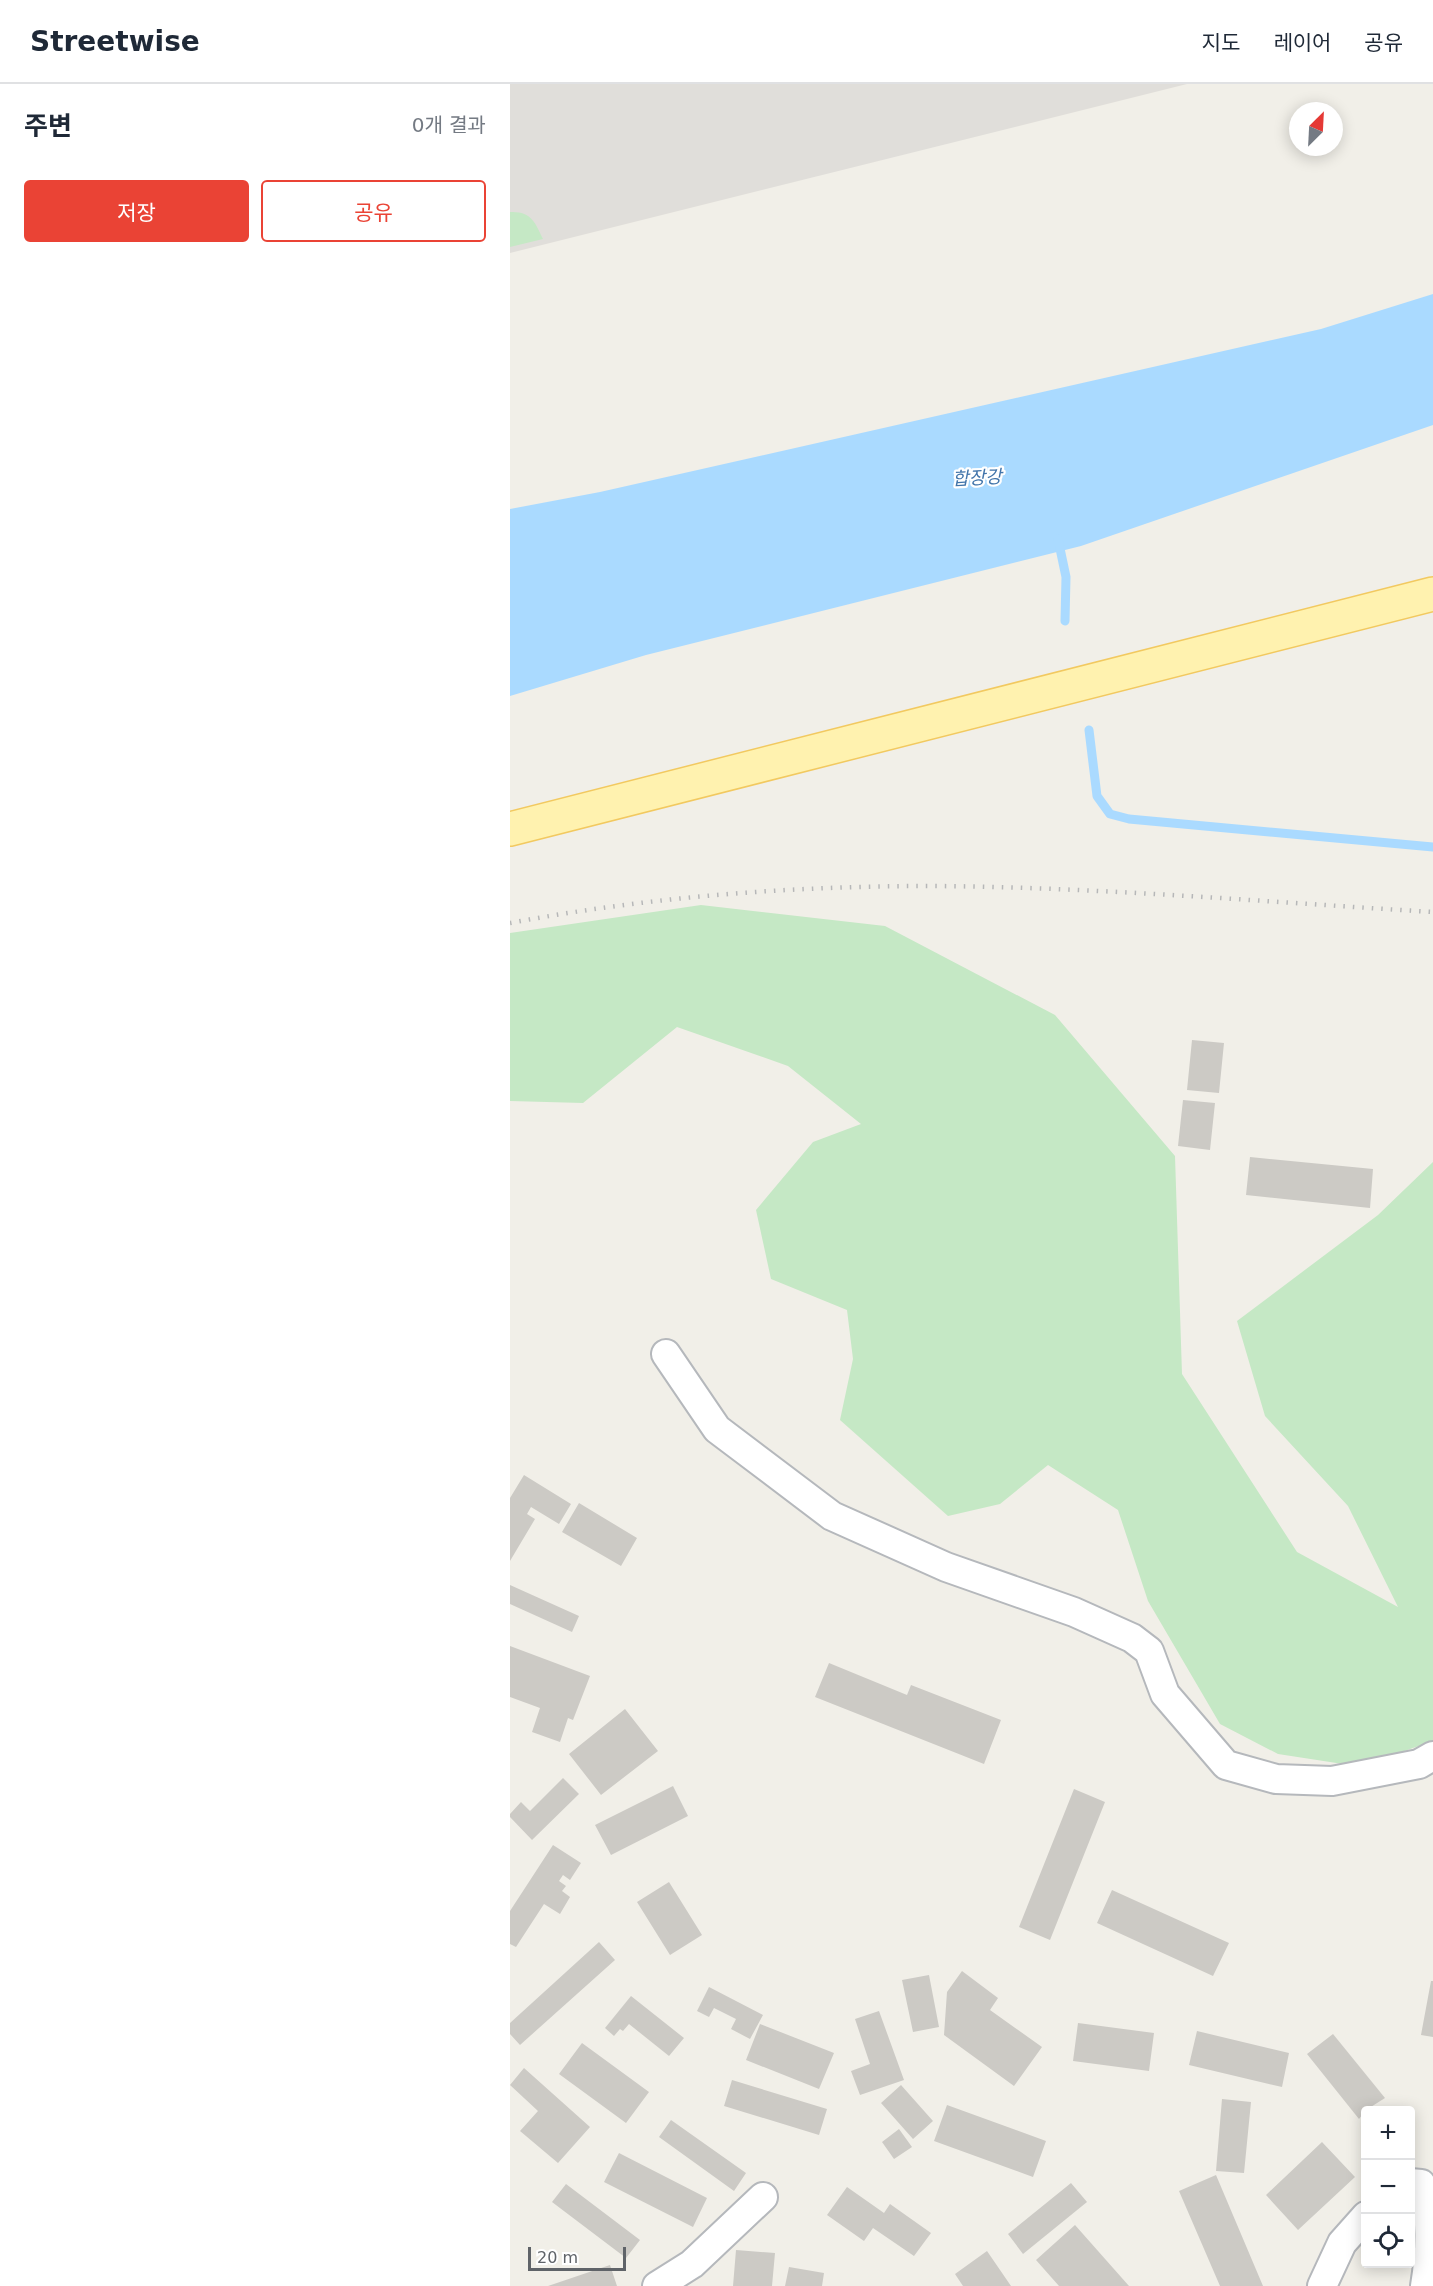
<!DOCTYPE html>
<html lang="ko">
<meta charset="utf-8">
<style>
body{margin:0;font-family:"DejaVu Sans","Noto Sans KR",sans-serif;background:#f6f6f7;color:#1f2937}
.controls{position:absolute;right:18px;bottom:18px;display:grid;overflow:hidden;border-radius:6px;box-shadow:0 3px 15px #0003}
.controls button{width:54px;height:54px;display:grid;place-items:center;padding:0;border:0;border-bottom:2px solid #e0e1e3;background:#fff;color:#1f2937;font:30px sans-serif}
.compass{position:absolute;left:779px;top:18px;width:54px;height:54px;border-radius:50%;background:#fff;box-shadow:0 3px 15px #0003;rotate:24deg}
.scale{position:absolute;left:18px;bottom:15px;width:98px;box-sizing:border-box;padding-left:6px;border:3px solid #5f6368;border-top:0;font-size:16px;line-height:21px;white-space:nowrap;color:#5f6368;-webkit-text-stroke:4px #fff;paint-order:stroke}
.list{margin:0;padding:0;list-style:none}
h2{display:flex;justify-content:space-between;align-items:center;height:78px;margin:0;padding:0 24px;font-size:26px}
h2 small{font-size:20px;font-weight:400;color:#747a83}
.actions{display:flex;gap:12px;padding:18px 24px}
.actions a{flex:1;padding:14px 0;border:2px solid #ea4335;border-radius:6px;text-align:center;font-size:21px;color:#ea4335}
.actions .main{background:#ea4335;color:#fff}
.icon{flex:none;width:33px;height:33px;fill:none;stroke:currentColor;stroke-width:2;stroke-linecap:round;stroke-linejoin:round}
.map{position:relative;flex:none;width:923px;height:2202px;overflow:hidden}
header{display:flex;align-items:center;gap:36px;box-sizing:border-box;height:84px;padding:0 30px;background:#fff;border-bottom:2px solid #e0e1e3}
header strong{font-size:28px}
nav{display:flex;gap:33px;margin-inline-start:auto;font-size:21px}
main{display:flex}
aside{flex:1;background:#fff}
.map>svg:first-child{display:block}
</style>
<header>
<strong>Streetwise</strong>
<nav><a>지도</a><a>레이어</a><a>공유</a></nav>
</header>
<main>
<aside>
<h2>주변<small>0개 결과</small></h2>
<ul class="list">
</ul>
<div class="actions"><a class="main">저장</a><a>공유</a></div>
</aside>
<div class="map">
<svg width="923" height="2202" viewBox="0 0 923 2202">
<rect width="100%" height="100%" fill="#f1efe8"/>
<path fill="#e0deda" d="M0 0H677L0 169Z"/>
<path fill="#c5e8c5" d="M0 128C21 127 25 138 33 155L0 163Z
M191 821 375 842 545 931 665 1072 672 1290 787 1468 888 1523 838 1422 755 1332 727 1237 868 1131 923 1078V1657L880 1672 833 1680 768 1670 710 1640 638 1517 608 1426 538 1381 490 1420 438 1432 330 1336 343 1275 337 1226 261 1195 246 1126 303 1058 351 1040 278 982 167 943 73 1019 0 1017V849Z"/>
<path fill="#aadaff" d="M923 210V341L571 462 136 571 0 612V425L90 408 811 245Z"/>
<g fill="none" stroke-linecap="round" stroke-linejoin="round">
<path stroke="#aadaff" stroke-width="9" d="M548 455 556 493 555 537
M579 646 587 712 600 730 619 735 923 763"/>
</g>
<path fill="#cccac5" d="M682 956 714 959 709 1009 677 1006Z
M673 1016 705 1019 700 1066 668 1062Z
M740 1073 863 1085 860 1124 736 1111Z
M14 1391 61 1420 49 1440 21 1423 17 1430 25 1435 0 1477V1414Z
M69 1419 127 1454 111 1482 52 1448Z
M0 1501 69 1532 62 1548 0 1520Z
M0 1562 80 1592 63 1636 58 1634 50 1658 22 1648 30 1624 0 1613Z
M319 1579 397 1611 401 1601 491 1636 474 1680 305 1613Z
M115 1625 148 1667 91 1711 59 1670Z
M53 1694 69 1710 22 1756 0 1733V1730L11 1718 20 1727Z
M163 1702 178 1732 101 1771 85 1741Z
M564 1705 595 1718 540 1856 509 1843Z
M43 1761 71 1779 60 1796 53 1791 49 1797 56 1802 52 1807 60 1813 50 1830 34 1820 6 1863 0 1860V1827Z
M159 1798 192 1851 160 1871 127 1818Z
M602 1806 719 1859 703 1892 587 1839Z
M89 1858 105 1876 10 1961 0 1950V1939Z
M452 1887 488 1914 480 1926 532 1963 504 2002 434 1951 437 1908Z
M419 1891 429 1943 403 1948 392 1896Z
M921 1897H923V1953L911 1951Z
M199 1903 253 1931 240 1955 221 1945 226 1935 204 1924 199 1933 187 1927Z
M121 1912 174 1954 159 1972 119 1940 113 1947 110 1945 104 1952 95 1944Z
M369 1927 394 1996 350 2011 341 1987 360 1980 345 1935Z
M568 1939 644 1949 639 1987 563 1977Z
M250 1940 324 1969 309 2005 236 1976Z
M687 1947 779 1969 772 2003 679 1981Z
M823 1950 875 2014 856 2026 849 2035 797 1970Z
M72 1959 139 2008 116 2039 49 1990Z
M14 1984 80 2043 48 2079 10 2047 28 2027 0 2001Z
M222 1996 317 2025 309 2051 214 2022Z
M391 2001 423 2037 403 2055 371 2019Z
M712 2015 741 2018 734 2089 706 2087Z
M437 2021 536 2057 523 2093 424 2057Z
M161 2036 236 2089 224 2107 149 2053Z
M389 2045 402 2063 384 2075 372 2058Z
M812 2058 845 2093 788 2146 756 2111Z
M109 2069 197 2114 183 2143 94 2098Z
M706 2091 753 2202H710L669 2107Z
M561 2099 577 2118 513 2170 498 2150Z
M56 2100 130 2156 116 2174 42 2118Z
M337 2103 374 2129 380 2120 421 2149 404 2172 363 2144 354 2157 317 2131Z
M565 2141 619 2202H549L526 2176Z
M226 2166 265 2169 262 2202H223Z
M477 2167 501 2202H453L445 2190Z
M100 2181 107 2202H38Z
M279 2183 314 2189 312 2202H275Z"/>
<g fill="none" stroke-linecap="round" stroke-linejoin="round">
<g stroke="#b5b8bc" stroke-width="32">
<path id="street" d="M156 1270 207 1345 322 1432 436 1483 564 1528 622 1554 639 1567 655 1610 716 1681 766 1695 822 1697 909 1680 923 1672
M900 2099 911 2100C923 2128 920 2172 915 2202
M147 2202 182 2180 253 2113
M812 2202 832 2159 856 2132"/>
</g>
<g stroke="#f2c960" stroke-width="36">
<path id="primary" d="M0 745 923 510"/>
</g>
<use href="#street" stroke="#fff" stroke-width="28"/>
<use href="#primary" stroke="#fff2af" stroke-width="33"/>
<path stroke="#b6b7b8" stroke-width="4.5" stroke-dasharray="1.5 8" stroke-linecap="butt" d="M0 839C139 813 280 802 421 802 588 803 756 818 923 828"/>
</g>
<g text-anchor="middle" stroke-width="4.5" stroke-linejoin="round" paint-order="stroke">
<g font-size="18" font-style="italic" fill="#4174aa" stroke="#fff">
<text transform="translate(467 394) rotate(-3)" y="6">합장강</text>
</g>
</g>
</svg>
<div class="controls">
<button>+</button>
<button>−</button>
<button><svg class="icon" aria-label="locate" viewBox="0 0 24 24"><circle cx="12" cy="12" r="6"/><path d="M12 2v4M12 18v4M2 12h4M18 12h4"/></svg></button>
</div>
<svg class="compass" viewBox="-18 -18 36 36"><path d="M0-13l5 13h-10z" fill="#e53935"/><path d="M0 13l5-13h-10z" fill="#747a83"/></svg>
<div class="scale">20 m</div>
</div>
</main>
